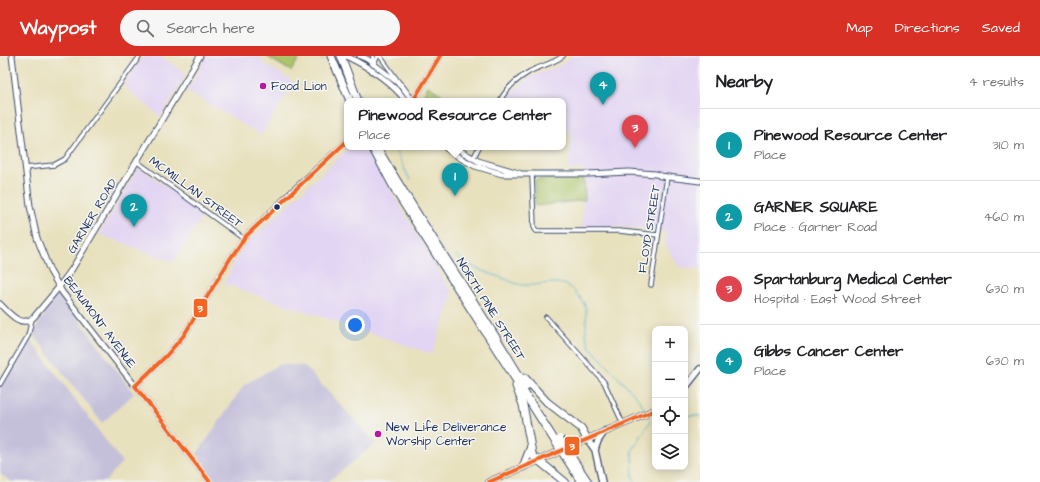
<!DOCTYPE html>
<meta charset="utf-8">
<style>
body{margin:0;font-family:"Architects Daughter",sans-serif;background:#f6f6f6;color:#202124}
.controls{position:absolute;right:12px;bottom:12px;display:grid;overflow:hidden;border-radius:8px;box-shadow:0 2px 10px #0003}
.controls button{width:36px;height:36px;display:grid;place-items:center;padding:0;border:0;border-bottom:1px solid #e0e0e0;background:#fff;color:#202124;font:20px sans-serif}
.you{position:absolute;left:355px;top:269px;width:14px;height:14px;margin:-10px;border:3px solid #fff;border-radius:50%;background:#1a73e8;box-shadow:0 0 0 6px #1a73e833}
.badge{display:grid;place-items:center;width:26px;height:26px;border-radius:50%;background:#d93025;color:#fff;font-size:13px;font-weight:700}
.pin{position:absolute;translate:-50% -33px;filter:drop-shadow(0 1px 2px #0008)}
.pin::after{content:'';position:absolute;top:21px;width:14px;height:12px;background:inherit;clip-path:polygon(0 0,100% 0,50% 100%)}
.popup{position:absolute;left:344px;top:42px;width:222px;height:52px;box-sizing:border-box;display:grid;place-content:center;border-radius:8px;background:#fff;filter:drop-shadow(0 1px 3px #0005);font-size:13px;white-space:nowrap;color:#757577}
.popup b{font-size:15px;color:#202124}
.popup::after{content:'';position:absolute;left:50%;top:100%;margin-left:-8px;border:8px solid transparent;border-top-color:#fff}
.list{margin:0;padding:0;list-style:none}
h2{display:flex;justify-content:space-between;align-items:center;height:52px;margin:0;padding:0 16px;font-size:17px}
h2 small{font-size:13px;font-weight:400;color:#757577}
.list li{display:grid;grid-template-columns:26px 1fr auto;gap:12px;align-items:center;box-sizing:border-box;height:72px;padding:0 16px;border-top:1px solid #e0e0e0}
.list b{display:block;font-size:15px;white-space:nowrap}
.list p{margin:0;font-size:13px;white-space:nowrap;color:#757577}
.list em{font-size:13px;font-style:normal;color:#757577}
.icon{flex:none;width:22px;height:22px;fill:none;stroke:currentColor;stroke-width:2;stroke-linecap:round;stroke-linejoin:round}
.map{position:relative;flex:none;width:700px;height:426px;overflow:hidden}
header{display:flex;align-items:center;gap:24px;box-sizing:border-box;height:56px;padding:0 20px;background:#d93025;color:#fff}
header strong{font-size:19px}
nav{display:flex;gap:22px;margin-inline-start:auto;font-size:14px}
.search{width:280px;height:36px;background:#f6f6f6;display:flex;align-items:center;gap:10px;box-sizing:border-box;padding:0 14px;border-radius:22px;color:#757577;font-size:15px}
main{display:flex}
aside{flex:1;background:#fff}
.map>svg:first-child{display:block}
</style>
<header>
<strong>Waypost</strong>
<div class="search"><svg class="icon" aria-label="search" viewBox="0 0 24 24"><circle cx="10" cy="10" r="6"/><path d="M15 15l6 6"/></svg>Search here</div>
<nav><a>Map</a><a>Directions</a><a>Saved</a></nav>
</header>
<main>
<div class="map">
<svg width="700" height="426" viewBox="0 0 700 426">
<rect width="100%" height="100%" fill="#f6f6f2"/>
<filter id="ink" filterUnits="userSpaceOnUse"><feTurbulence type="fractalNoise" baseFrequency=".025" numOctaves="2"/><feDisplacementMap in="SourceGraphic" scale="8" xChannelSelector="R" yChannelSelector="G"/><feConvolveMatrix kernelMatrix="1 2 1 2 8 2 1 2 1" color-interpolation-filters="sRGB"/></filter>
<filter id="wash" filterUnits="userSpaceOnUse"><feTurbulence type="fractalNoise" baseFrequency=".012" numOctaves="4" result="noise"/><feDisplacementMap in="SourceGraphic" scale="16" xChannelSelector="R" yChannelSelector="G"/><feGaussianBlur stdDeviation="0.9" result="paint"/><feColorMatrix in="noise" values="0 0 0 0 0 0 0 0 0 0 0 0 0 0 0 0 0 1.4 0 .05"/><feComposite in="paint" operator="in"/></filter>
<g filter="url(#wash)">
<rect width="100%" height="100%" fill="#e8e1be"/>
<path fill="#e2d4f3" d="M144 0H161L186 18 161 61 125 31V26Z
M207 0H263L261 6 294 26 261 79 187 35Z
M572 0H700V213L679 211 666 189V176L619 170 582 171 583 113 568 114 572 75 563 74V45H504L506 41 531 21 561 9Z
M350 91H365L453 239 432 298 224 228 242 192Z
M139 111 204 158 174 206 99 178Z"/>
<path fill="#c5c0da" d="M61 239 134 338 102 367 33 278 53 242Z
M29 282 122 406 105 426H12L0 418V332Z
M280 308 304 310 376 387 328 426H217L197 398 244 329Z"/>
<path fill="#acc56a" stroke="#647a64" d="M266 0H301L291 15Z
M428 30 447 42 445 45H422V42Z
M584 122 585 144 535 150V124Z"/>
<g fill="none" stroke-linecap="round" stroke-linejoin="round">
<path stroke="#4db0cc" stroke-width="1" d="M319 0 323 5
M394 91 410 124
M456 199C471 213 487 216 505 223 512 226 518 229 526 229 538 230 554 224 566 229 572 231 579 240 583 246 589 256 585 266 586 276 586 281 588 286 590 291L641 346 644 353
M685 359 700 360
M635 426 633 420 632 395 651 364"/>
</g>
</g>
<g filter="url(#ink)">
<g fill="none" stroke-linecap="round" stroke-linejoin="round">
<g stroke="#3a4a6c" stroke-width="5.5">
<path id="street" d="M380 0 398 25
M372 7 373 0
M373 9 378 0
M500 45C506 33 517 23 529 16 540 10 552 8 563 0
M473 103 479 91
M136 105 244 183
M25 112 54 109 65 103 140 0
M532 119 534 171 536 175H619L658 179
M651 229 667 121
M546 261 604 326 623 368
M0 328 28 280 32 263"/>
</g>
<g stroke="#3a4a6c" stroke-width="7">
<path id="secondary" d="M12 0 30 150 37 182 50 215 62 236 89 271 210 426
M346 0C369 11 390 24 406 45
M360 0 367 3 401 29 413 45
M413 45 440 0
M445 91 460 102 475 110 502 118H588L629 116 656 118 661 120
M454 91 478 105 519 117
M660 120 700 125
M0 248C9 257 21 273 34 261L59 231 72 213 200 0
M135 330 166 300 184 279 230 203 246 180 299 129 347 85"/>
</g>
<g stroke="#3a4a6c" stroke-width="8">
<path id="primary" d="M685 332 700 313
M587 383 595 394 602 426
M595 394 598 385 605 375
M489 426 655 354"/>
</g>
<g stroke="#3a4a6c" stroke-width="9">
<path id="highway" d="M331 0 350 45
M341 0 358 45
M372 91 397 137 555 385
M379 95C426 175 479 251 526 331
M525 322 547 346 581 372 587 383
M516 330 523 349 532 397 533 400 565 426
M572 402 588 426
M568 405 581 426
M523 411 530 393"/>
</g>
<use href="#street" stroke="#fff" stroke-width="3.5"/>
<use href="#secondary" stroke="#fff" stroke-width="5"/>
<use href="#primary" stroke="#fff" stroke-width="5.5"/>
<use href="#highway" stroke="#fff" stroke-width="7"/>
<g stroke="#3a4a6c" stroke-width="9" stroke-linecap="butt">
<path id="highway-bridge" d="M560 383 572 402
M555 385 568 405"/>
</g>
<use href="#highway-bridge" stroke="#fff" stroke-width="7"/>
<g stroke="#f6f6f2" stroke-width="7">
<path id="bus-1" d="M413 45 440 0
M210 426 135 330 166 300 184 279 230 203 246 180 347 85
M489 426 655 354"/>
</g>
<use href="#bus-1" stroke="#f26522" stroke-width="4"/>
</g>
</g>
<g fill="#b5179e" stroke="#f6f6f2" stroke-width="1.5">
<circle cx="263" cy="30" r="4"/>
<circle cx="378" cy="378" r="4"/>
</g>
<circle fill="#1b2f5e" stroke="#f6f6f2" stroke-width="1.5" cx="277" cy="151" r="3.5"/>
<g text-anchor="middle" stroke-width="3" stroke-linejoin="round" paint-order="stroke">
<g font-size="12" fill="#1b2f5e" stroke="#f6f6f2" text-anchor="start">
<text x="271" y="34">Food Lion</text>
<text x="386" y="375">New Life Deliverance<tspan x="386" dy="14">Worship Center</tspan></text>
</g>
<g font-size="12" fill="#1b2f5e" stroke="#f6f6f2">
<text transform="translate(196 136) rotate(36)" y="4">MCMILLAN STREET</text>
<text transform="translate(92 160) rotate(-59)" y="4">GARNER ROAD</text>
<text transform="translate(649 173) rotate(-81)" y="4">FLOYD STREET</text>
<text transform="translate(491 253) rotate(58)" y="4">NORTH PINE STREET</text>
<text transform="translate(100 266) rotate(53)" y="4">BEAUMONT AVENUE</text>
</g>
</g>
<g stroke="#f6f6f2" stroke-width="1.5">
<rect x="193" y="242" width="15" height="20" rx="4" fill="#f26522"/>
<rect x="564" y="380" width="16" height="20" rx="4" fill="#f26522"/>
</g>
<g font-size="11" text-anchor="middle" font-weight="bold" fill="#fff">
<text x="200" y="256">3</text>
<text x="572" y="394">3</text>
</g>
</svg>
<div class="controls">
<button>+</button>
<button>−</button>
<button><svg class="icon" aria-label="locate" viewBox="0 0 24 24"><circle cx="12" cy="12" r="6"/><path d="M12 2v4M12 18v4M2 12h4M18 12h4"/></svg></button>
<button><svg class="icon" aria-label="layers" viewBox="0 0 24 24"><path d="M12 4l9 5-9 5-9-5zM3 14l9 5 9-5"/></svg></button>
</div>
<div class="you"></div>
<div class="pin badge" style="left:455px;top:140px;background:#0f9aa8">1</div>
<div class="popup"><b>Pinewood Resource Center</b>Place</div>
<div class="pin badge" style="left:134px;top:171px;background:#0f9aa8">2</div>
<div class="pin badge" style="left:635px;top:92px;background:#e0444e">3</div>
<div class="pin badge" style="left:603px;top:49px;background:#0f9aa8">4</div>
</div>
<aside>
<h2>Nearby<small>4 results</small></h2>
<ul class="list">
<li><span class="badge" style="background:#0f9aa8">1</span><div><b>Pinewood Resource Center</b><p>Place</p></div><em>310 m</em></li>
<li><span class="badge" style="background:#0f9aa8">2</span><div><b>GARNER SQUARE</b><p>Place · Garner Road</p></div><em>460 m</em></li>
<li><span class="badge" style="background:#e0444e">3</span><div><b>Spartanburg Medical Center</b><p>Hospital · East Wood Street</p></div><em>630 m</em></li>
<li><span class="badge" style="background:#0f9aa8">4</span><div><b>Gibbs Cancer Center</b><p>Place</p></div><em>630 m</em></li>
</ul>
</aside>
</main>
